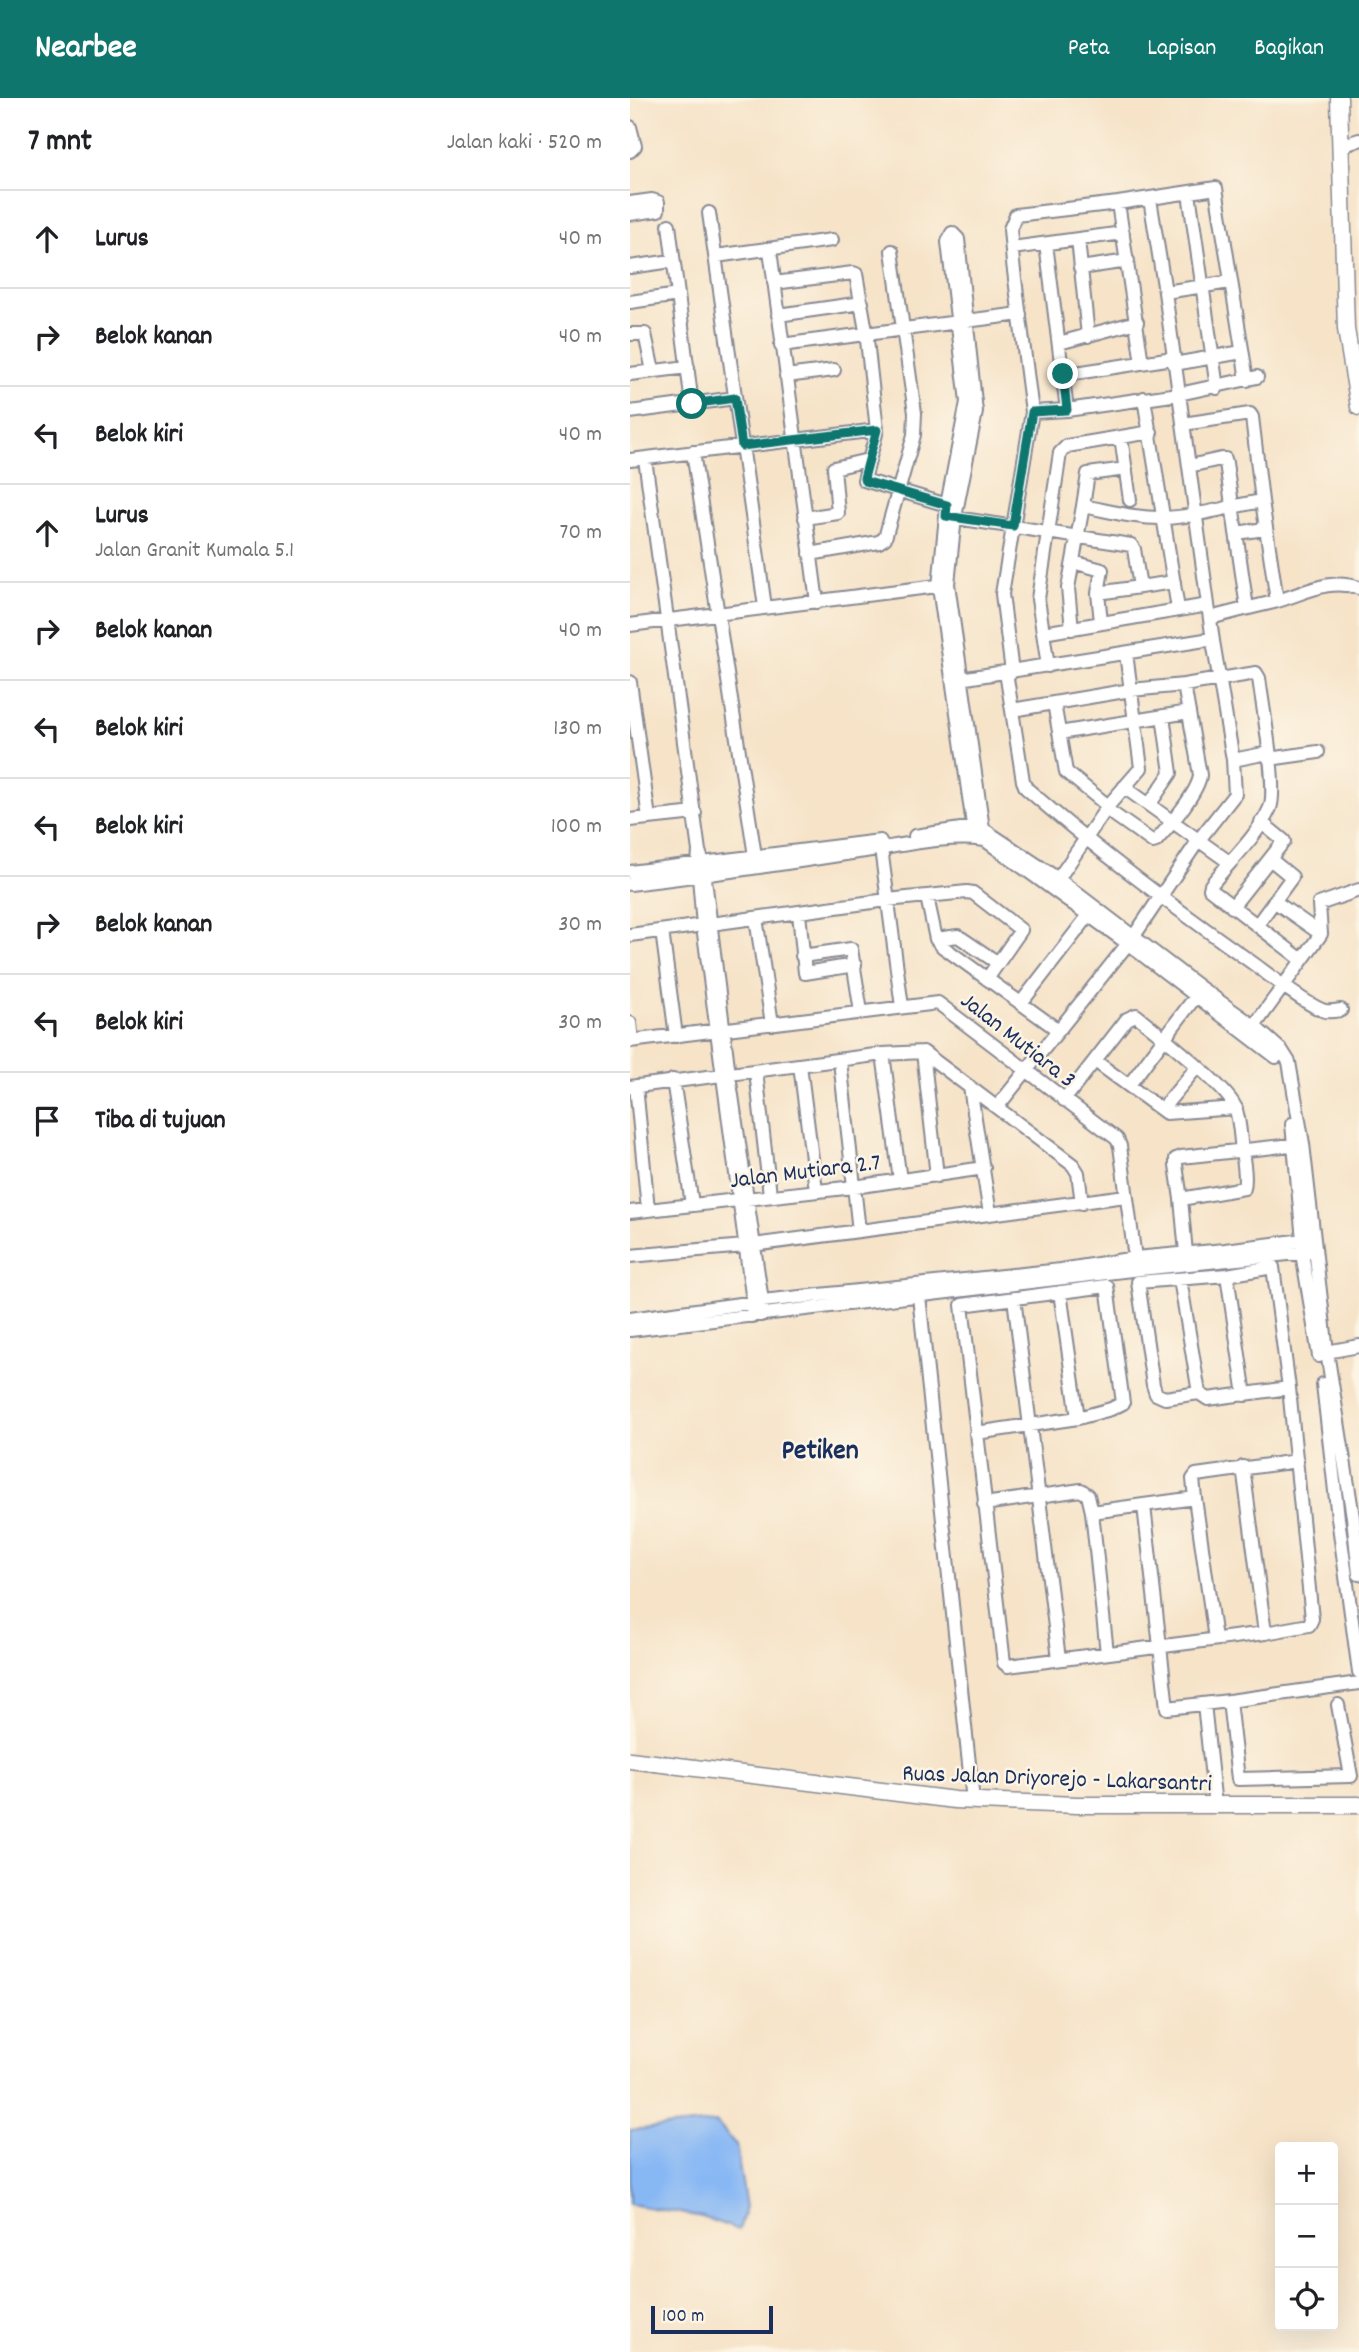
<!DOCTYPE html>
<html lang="id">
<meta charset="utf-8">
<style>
body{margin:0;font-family:Dekko,sans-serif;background:#f2f2f2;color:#202124}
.controls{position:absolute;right:21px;bottom:21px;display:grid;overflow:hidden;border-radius:7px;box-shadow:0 7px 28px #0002}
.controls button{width:63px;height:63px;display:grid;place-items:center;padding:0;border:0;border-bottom:2px solid #e0e0e0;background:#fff;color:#202124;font:35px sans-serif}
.scale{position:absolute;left:21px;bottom:18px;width:122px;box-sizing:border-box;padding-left:7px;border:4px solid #1b2f5e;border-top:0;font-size:19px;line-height:24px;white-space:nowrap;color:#1b2f5e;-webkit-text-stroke:5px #fcf5e5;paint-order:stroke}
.stop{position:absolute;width:21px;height:21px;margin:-16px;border:5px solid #0f766e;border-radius:50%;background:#fff}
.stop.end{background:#0f766e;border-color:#fff;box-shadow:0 2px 7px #0008}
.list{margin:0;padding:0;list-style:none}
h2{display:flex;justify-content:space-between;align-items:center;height:91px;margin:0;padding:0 28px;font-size:30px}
h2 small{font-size:23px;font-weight:400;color:#757577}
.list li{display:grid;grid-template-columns:46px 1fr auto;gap:21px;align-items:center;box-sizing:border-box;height:98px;padding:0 28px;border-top:2px solid #e0e0e0}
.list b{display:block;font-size:26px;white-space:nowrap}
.list p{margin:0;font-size:23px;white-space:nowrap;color:#757577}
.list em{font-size:23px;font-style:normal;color:#757577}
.icon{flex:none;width:38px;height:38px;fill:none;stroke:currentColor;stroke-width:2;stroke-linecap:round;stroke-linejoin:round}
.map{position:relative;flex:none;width:729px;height:2254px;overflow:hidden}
header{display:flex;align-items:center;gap:42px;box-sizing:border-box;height:98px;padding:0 35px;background:#0f766e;color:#fff}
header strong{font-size:33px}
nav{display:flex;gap:38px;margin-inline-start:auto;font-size:24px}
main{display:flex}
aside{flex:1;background:#fff}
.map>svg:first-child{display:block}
</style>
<header>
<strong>Nearbee</strong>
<nav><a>Peta</a><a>Lapisan</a><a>Bagikan</a></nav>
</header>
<main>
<aside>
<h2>7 mnt<small>Jalan kaki · 520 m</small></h2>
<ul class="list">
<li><svg class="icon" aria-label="ahead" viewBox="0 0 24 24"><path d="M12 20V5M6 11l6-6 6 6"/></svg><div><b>Lurus</b></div><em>40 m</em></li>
<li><svg class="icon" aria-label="right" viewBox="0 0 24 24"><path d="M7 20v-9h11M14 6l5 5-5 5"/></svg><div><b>Belok kanan</b></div><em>40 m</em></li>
<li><svg class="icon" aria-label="left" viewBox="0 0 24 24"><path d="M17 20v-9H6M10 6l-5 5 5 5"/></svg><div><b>Belok kiri</b></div><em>40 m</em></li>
<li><svg class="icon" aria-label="ahead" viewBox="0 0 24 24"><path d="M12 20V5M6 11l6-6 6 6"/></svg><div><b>Lurus</b><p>Jalan Granit Kumala 5.1</p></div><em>70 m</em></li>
<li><svg class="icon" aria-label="right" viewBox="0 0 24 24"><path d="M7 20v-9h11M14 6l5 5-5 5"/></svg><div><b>Belok kanan</b></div><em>40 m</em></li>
<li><svg class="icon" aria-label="left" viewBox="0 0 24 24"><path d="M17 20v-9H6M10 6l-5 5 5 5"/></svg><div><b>Belok kiri</b></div><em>130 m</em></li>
<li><svg class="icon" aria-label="left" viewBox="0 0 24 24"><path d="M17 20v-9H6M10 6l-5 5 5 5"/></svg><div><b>Belok kiri</b></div><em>100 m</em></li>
<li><svg class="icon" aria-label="right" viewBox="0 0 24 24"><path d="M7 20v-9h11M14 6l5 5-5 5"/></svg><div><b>Belok kanan</b></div><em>30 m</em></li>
<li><svg class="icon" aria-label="left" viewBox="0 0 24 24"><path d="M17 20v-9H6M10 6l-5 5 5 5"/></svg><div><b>Belok kiri</b></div><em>30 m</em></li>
<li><svg class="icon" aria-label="arrive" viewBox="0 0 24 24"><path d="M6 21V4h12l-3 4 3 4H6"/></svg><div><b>Tiba di tujuan</b></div></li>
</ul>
</aside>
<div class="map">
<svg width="729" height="2254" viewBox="0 0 729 2254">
<rect width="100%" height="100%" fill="#fcf5e5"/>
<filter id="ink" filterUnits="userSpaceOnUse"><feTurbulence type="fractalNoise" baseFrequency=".0143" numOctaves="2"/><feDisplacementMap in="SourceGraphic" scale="14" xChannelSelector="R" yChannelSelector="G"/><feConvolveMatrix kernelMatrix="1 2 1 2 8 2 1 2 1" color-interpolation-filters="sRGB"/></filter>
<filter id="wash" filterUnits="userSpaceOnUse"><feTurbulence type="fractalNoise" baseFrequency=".00686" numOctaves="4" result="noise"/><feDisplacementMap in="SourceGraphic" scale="28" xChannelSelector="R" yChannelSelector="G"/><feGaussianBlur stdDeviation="1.57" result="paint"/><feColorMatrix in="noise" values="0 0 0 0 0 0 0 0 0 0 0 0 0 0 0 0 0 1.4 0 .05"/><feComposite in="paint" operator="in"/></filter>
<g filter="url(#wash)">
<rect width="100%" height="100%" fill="#f6e3c8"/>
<path fill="#88b8f4" stroke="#5274a9" stroke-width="2" d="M86 2024 106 2047 116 2109 109 2132 72 2119 0 2106V2032Z"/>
</g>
<g filter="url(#ink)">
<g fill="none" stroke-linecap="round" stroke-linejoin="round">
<g stroke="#888993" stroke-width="16">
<path id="minor" d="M0 29 5 48 0 53
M711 48 729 42
M559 95 587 290
M0 105 22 102 28 104V112L0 116
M488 105 512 265
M79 115 135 509
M39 127 62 306
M448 141 458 238
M416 146 437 312
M382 150 493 135
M140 152 187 504
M86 158 202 142
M0 169 42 163
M450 170 498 163
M144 185 223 175 226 176 236 233 247 332 234 382 317 407
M535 194 600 184
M0 204 48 197
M148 217 232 205
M0 236H15L23 273
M429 245 507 224
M151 247 390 216
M544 266 612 254
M0 276 58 269
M433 277 543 260
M156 278 204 272
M514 300 548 511
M0 314 105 300
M402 314 437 312 549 296 627 279
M553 326 620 316 622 319 632 403
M491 339 500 402
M63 354 125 758
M15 361 69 753
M0 362 247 332
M559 368 591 361H595L596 365 617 510
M453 408 458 376 496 371
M320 419 501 447 504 451 510 489
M175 420 208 415 204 370 238 362
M606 435 635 431
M180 456 249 444 255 440 284 337 285 315 262 153
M443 464 472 472 468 495 471 524
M468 495 544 484
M580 520C602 514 623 509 644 504 674 496 698 479 729 490
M0 527 315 487
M442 531 438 490 453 408C480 413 507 421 535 420 568 419 600 408 632 403L647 503
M413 535 578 507
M418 568 408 501 430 355 437 348 521 334
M376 574 393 683 396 690C469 754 545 810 624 866 639 877 679 909 695 913 700 914 705 913 711 912
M382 574 372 496 402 314 383 165 380 131 386 117 488 105 586 90 617 282
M324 582 575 542 583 543
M0 584 19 720
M424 605 436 674 478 708
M382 612 501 592 554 587 626 575 629 580C632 605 648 691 640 710 627 739 600 763 581 787L580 791 672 862
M429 635 559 614
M639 661 688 654
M603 662 638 655
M494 689 599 764
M519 707 541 675 533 618
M476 711 523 744 526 743C538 730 569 693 570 677L554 587
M0 722 65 715
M285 738 344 729 350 731
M345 741 309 489 317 407 337 304 318 144 322 135 328 141 346 314 325 419 318 486 353 731 428 781 572 891 624 928 652 953 659 964 673 1046 697 1254 723 1419 729 1476
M250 743 272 909
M0 774 250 743
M0 786C76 777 152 766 228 754 266 749 317 736 355 742L497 845 646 959
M424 787 478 708 511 670 496 555
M297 799 306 841 313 849 428 932
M602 809 654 743 631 724
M169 815 175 875 225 867
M126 820 142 926
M627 827 662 779 640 761
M32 833 46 938
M691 836 689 806 729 792
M0 837 257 802 337 794 343 795 391 832 357 881
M306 841 328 838 368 865
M172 858 221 851 231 914
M391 905 459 817
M0 925 2 943
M620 934 691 836 644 803
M0 943 308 905 487 1041 490 1048 506 1168
M293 954 307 1078
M253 956 270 1082
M210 963 229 1133
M465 963 536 1015 606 1010
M170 967 186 1092
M126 973 140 1097
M43 982 62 1106
M499 987 569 894
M6 988 18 1111
M0 989 253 956 293 954 443 1067 448 1075 452 1105
M340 989 360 1116
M434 1002 497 921 506 917C526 933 597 989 605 1009 610 1022 610 1039 612 1052 613 1064 617 1078 614 1090L551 1101 546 1067V1061L551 1059 672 1046
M368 1008 504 838 568 743 605 696 603 662 583 543 535 194 520 101
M532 1011 567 969
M662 1026 673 1142 672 1155 689 1258
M551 1101 556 1155
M0 1114 224 1089 354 1070
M0 1158 115 1148 496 1098
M597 1177 615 1297
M550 1181 569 1295
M430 1194 448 1320
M289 1198 343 1703
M384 1200 429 1561
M122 1218 123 1204 73 828 68 766 69 753 73 765 99 977 132 1203 131 1217
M0 1221 132 1203 431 1172 505 1160 595 1152 681 1141
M0 1232 510 1171 678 1154
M691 1255 729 1248
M693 1286 708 1420 729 1574
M346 1335 448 1320 481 1311 493 1305 477 1188 332 1207 374 1565 378 1568 635 1535 679 1527 682 1521 659 1290 643 1169 597 1177 508 1184 523 1287 526 1296 535 1300 569 1295 578 1301 659 1290
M613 1369 635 1535
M565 1400 585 1541
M354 1406 451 1392 458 1397 462 1414 565 1400 563 1381 566 1377 667 1363
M514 1408 537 1610 599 1603 608 1681 721 1678 708 1607
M462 1414 477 1555
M599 1603 729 1585
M574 1606 585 1708"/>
</g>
<g stroke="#888993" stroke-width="19">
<path id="major" d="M709 0 716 231 729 309
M0 1662 325 1702 447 1707H729"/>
</g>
<use href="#minor" stroke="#fff" stroke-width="12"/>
<use href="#major" stroke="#fff" stroke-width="16"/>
</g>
</g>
<g fill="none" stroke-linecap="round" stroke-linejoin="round" filter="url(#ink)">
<path stroke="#0f766e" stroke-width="9" d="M62 306 105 300 112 348 247 332 234 380 235 383 317 407 316 418 383 428 402 314 437 312 433 276"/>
</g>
<g text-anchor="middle" stroke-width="5" stroke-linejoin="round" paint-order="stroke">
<g font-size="24" fill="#1b2f5e" stroke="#fcf5e5">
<text transform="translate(389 941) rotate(38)" y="8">Jalan Mutiara 3</text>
<text transform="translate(175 1072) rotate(-7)" y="8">Jalan Mutiara 2.7</text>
<text transform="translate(427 1679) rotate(2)" y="8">Ruas Jalan Driyorejo - Lakarsantri</text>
</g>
<g font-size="28" font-weight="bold" fill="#1b2f5e" stroke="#fcf5e5">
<text x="190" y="1360">Petiken</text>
</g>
</g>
</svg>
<div class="controls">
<button>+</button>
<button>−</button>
<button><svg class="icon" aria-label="locate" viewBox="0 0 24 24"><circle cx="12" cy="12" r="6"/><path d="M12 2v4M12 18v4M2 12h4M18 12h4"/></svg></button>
</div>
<div class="scale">100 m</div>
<div class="stop" style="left:62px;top:306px"></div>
<div class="stop end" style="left:433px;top:276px"></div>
</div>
</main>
